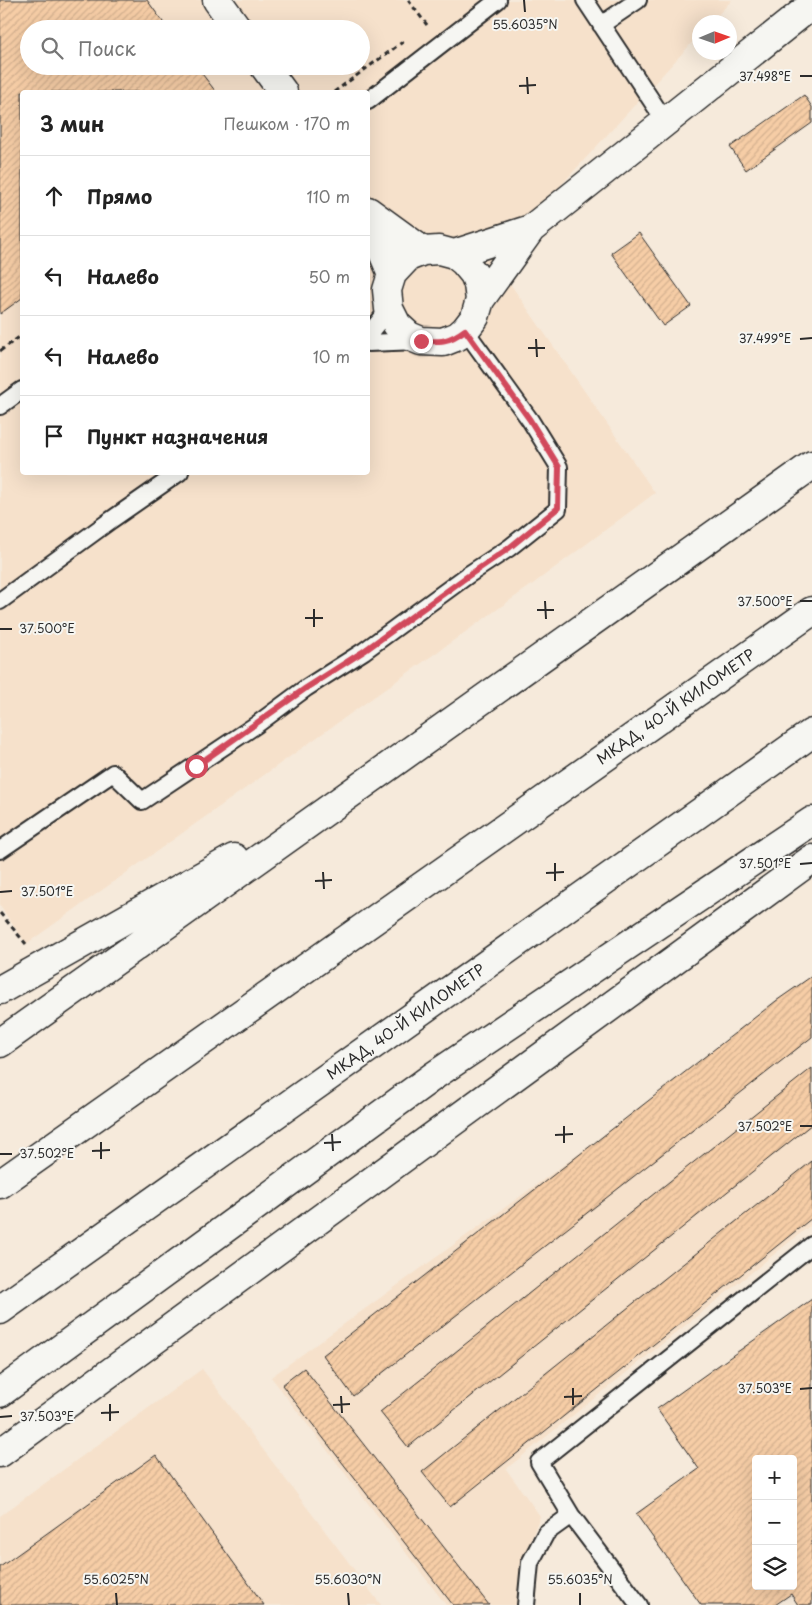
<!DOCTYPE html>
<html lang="ru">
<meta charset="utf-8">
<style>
body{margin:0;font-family:"Playpen Sans",sans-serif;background:#f6f6f6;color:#222}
.controls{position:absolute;right:15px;bottom:15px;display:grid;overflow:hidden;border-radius:5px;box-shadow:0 5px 20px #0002}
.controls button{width:45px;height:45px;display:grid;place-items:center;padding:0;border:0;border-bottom:1px solid #e0e0e0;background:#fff;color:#222;font:25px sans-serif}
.compass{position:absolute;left:692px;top:15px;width:45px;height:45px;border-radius:50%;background:#fff;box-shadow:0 5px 20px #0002;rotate:88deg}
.stop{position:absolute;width:15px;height:15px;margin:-11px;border:4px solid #d1495b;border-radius:50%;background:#fff}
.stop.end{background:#d1495b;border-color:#fff;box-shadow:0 1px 5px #0008}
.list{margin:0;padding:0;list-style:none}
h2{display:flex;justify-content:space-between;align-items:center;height:65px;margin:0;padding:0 20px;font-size:21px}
h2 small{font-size:16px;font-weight:400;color:#767676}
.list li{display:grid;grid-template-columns:32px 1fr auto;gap:15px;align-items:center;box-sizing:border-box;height:80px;padding:0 20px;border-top:1px solid #e0e0e0}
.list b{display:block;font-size:19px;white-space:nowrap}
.list em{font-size:16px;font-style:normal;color:#767676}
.icon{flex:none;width:28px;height:28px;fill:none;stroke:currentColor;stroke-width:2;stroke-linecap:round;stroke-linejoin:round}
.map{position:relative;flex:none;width:812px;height:1605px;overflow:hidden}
.search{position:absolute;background:#fff;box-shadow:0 5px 20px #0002;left:20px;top:20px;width:350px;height:55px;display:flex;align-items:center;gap:12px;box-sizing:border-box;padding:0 18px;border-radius:28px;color:#767676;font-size:19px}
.panel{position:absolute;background:#fff;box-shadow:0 5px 20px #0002;left:20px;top:90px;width:350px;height:385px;border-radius:5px}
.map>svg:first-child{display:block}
</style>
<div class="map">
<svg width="812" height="1605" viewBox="0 0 812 1605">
<defs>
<pattern id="building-hatch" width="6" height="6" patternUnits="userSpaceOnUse" patternTransform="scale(1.25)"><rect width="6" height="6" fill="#f6cda6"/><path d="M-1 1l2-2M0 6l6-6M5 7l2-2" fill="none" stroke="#d3b08f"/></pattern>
</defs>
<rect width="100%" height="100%" fill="#f6eadb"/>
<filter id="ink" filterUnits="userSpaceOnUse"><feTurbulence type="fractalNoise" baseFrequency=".02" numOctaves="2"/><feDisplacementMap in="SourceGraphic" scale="10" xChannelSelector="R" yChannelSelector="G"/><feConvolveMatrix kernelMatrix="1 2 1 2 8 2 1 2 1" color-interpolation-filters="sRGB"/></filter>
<g filter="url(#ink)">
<path fill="#f6e1cb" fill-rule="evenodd" d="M0 0H732L711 22H700L699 35 493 259 655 493 526 589 26 944 0 906ZM29 29H361V66H29ZM22 92H368V472H22Z
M812 985V1224L506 1469 540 1516 524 1558 519 1605H446L271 1377Z
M202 1369 381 1605H0V1516Z"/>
<path fill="url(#building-hatch)" stroke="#2b2b2b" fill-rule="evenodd" d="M0 0H147L168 29H29V66H196L216 92H22V298L0 314Z
M804 95 812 107V123L746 170 730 147Z
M639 233 691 306 663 326 611 253Z
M812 976V1037L353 1396 323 1355 776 1001Z
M812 1068V1124L408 1447 380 1412Z
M812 1161V1218L450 1507 422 1472Z
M812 1299V1605H798L791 1594 775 1605H701L636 1514 699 1469 657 1409ZM756 1459H793V1586H756Z
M304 1368 489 1605H453L282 1385Z
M156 1455 264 1605H0V1567Z"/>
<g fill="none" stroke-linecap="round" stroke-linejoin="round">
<g stroke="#2b2b2b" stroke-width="20">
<path id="service" d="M585 0 665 121
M601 25 638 0
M368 101 498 0
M368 335 389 309
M368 343 418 341
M0 406 22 390
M0 601 111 520 180 472
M0 850 113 773 142 801 256 725 306 688 364 651 468 575 509 548 558 509 559 467 530 420 465 330
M526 1605 530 1563 546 1533 571 1515
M639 1605 571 1515 539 1462 812 1245"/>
</g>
<g stroke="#2b2b2b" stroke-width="31">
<path id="minor" d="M217 0 238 29
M264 66 283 92
M368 211 423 251
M368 217 392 274
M454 254 531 229
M480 300 478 284 474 274 464 262 454 254 439 250 423 251 408 257 392 274 387 290 389 309 397 325 409 336 421 341 443 342 458 336 465 330 475 317 480 300 531 229 812 5
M0 990 234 858
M0 1043 812 465
M0 1393 435 1075 812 821"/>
</g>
<g stroke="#2b2b2b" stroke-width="31">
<path id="primary" d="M0 1453 812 859"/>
</g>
<g stroke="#2b2b2b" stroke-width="31">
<path id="trunk" d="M0 1184 812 611
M0 1310 812 733"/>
</g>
<path stroke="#2b2b2b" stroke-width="3" stroke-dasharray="5 4" stroke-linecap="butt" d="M408 0 427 25
M334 92 404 41
M0 351 22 335
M0 913 26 944"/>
<use href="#service" stroke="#f6f6f2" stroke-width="16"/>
<use href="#minor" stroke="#f6f6f2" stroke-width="28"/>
<use href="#primary" stroke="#f6f6f2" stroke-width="28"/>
<use href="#trunk" stroke="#f6f6f2" stroke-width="28"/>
</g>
</g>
<g fill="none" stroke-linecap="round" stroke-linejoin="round" filter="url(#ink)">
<path stroke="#d1495b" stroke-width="6" d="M196 766 306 688 364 651 468 576 509 548 558 508 559 467 530 420 465 330C449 342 441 342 421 341"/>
</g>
<path fill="none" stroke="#2b2b2b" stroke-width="2" d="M524 0 525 12M800 76H812M527 77 528 94M519 86 536 85M536 339 537 357M800 339 812 338M528 348H545M545 601 546 619M800 601H812M314 609V627M537 610H554M305 618H323M0 629H12M555 863V881M800 864 812 863M323 872 324 889M546 873 564 872M315 881 332 880M0 892 12 891M564 1126V1143M800 1126H812M332 1134 333 1151M555 1135 573 1134M101 1142V1159M324 1143 341 1142M92 1151 110 1150M0 1154H12M573 1388V1405M800 1389 812 1388M341 1396 342 1413M564 1397 582 1396M110 1404V1421M333 1405 350 1404M101 1413 119 1412M0 1417 12 1416M116 1593 117 1605M348 1593 349 1605M580 1593V1605"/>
<g text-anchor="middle" stroke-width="4" stroke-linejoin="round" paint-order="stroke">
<g font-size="15" fill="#2b2b2b" stroke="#f6f6f2">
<text transform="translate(676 707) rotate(-35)" y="5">МКАД, 40-Й КИЛОМЕТР</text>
<text transform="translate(406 1022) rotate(-35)" y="5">МКАД, 40-Й КИЛОМЕТР</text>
</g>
</g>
<g font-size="12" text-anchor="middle" fill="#2b2b2b" stroke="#f6f6f2" stroke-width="4" stroke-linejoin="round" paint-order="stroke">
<text x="525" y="29">55.6035°N</text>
<text x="765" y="81">37.498°E</text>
<text x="765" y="343">37.499°E</text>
<text x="765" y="606">37.500°E</text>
<text x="47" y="633">37.500°E</text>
<text x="765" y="868">37.501°E</text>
<text x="47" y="896">37.501°E</text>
<text x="765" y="1131">37.502°E</text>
<text x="47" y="1158">37.502°E</text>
<text x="765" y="1393">37.503°E</text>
<text x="47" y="1421">37.503°E</text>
<text x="116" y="1584">55.6025°N</text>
<text x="348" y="1584">55.6030°N</text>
<text x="580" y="1584">55.6035°N</text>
</g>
</svg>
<div class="controls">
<button>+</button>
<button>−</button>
<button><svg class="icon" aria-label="layers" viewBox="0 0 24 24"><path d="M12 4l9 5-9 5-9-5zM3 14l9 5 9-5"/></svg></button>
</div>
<svg class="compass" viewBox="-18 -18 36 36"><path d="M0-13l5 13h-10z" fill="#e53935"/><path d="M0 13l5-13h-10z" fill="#767676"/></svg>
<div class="stop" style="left:196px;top:766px"></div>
<div class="stop end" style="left:421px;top:341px"></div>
<div class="search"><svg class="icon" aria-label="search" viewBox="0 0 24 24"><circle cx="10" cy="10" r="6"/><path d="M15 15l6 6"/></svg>Поиск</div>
<section class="panel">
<h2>3 мин<small>Пешком · 170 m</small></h2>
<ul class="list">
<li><svg class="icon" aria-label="ahead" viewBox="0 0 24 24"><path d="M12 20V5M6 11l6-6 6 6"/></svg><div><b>Прямо</b></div><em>110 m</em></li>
<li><svg class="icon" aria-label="left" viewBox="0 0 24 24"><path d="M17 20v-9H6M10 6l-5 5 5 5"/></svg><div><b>Налево</b></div><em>50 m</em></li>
<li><svg class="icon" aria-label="left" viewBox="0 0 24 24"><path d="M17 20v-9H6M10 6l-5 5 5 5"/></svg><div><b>Налево</b></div><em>10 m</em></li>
<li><svg class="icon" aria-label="arrive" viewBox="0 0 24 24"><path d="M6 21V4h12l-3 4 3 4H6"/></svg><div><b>Пункт назначения</b></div></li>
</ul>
</section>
</div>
